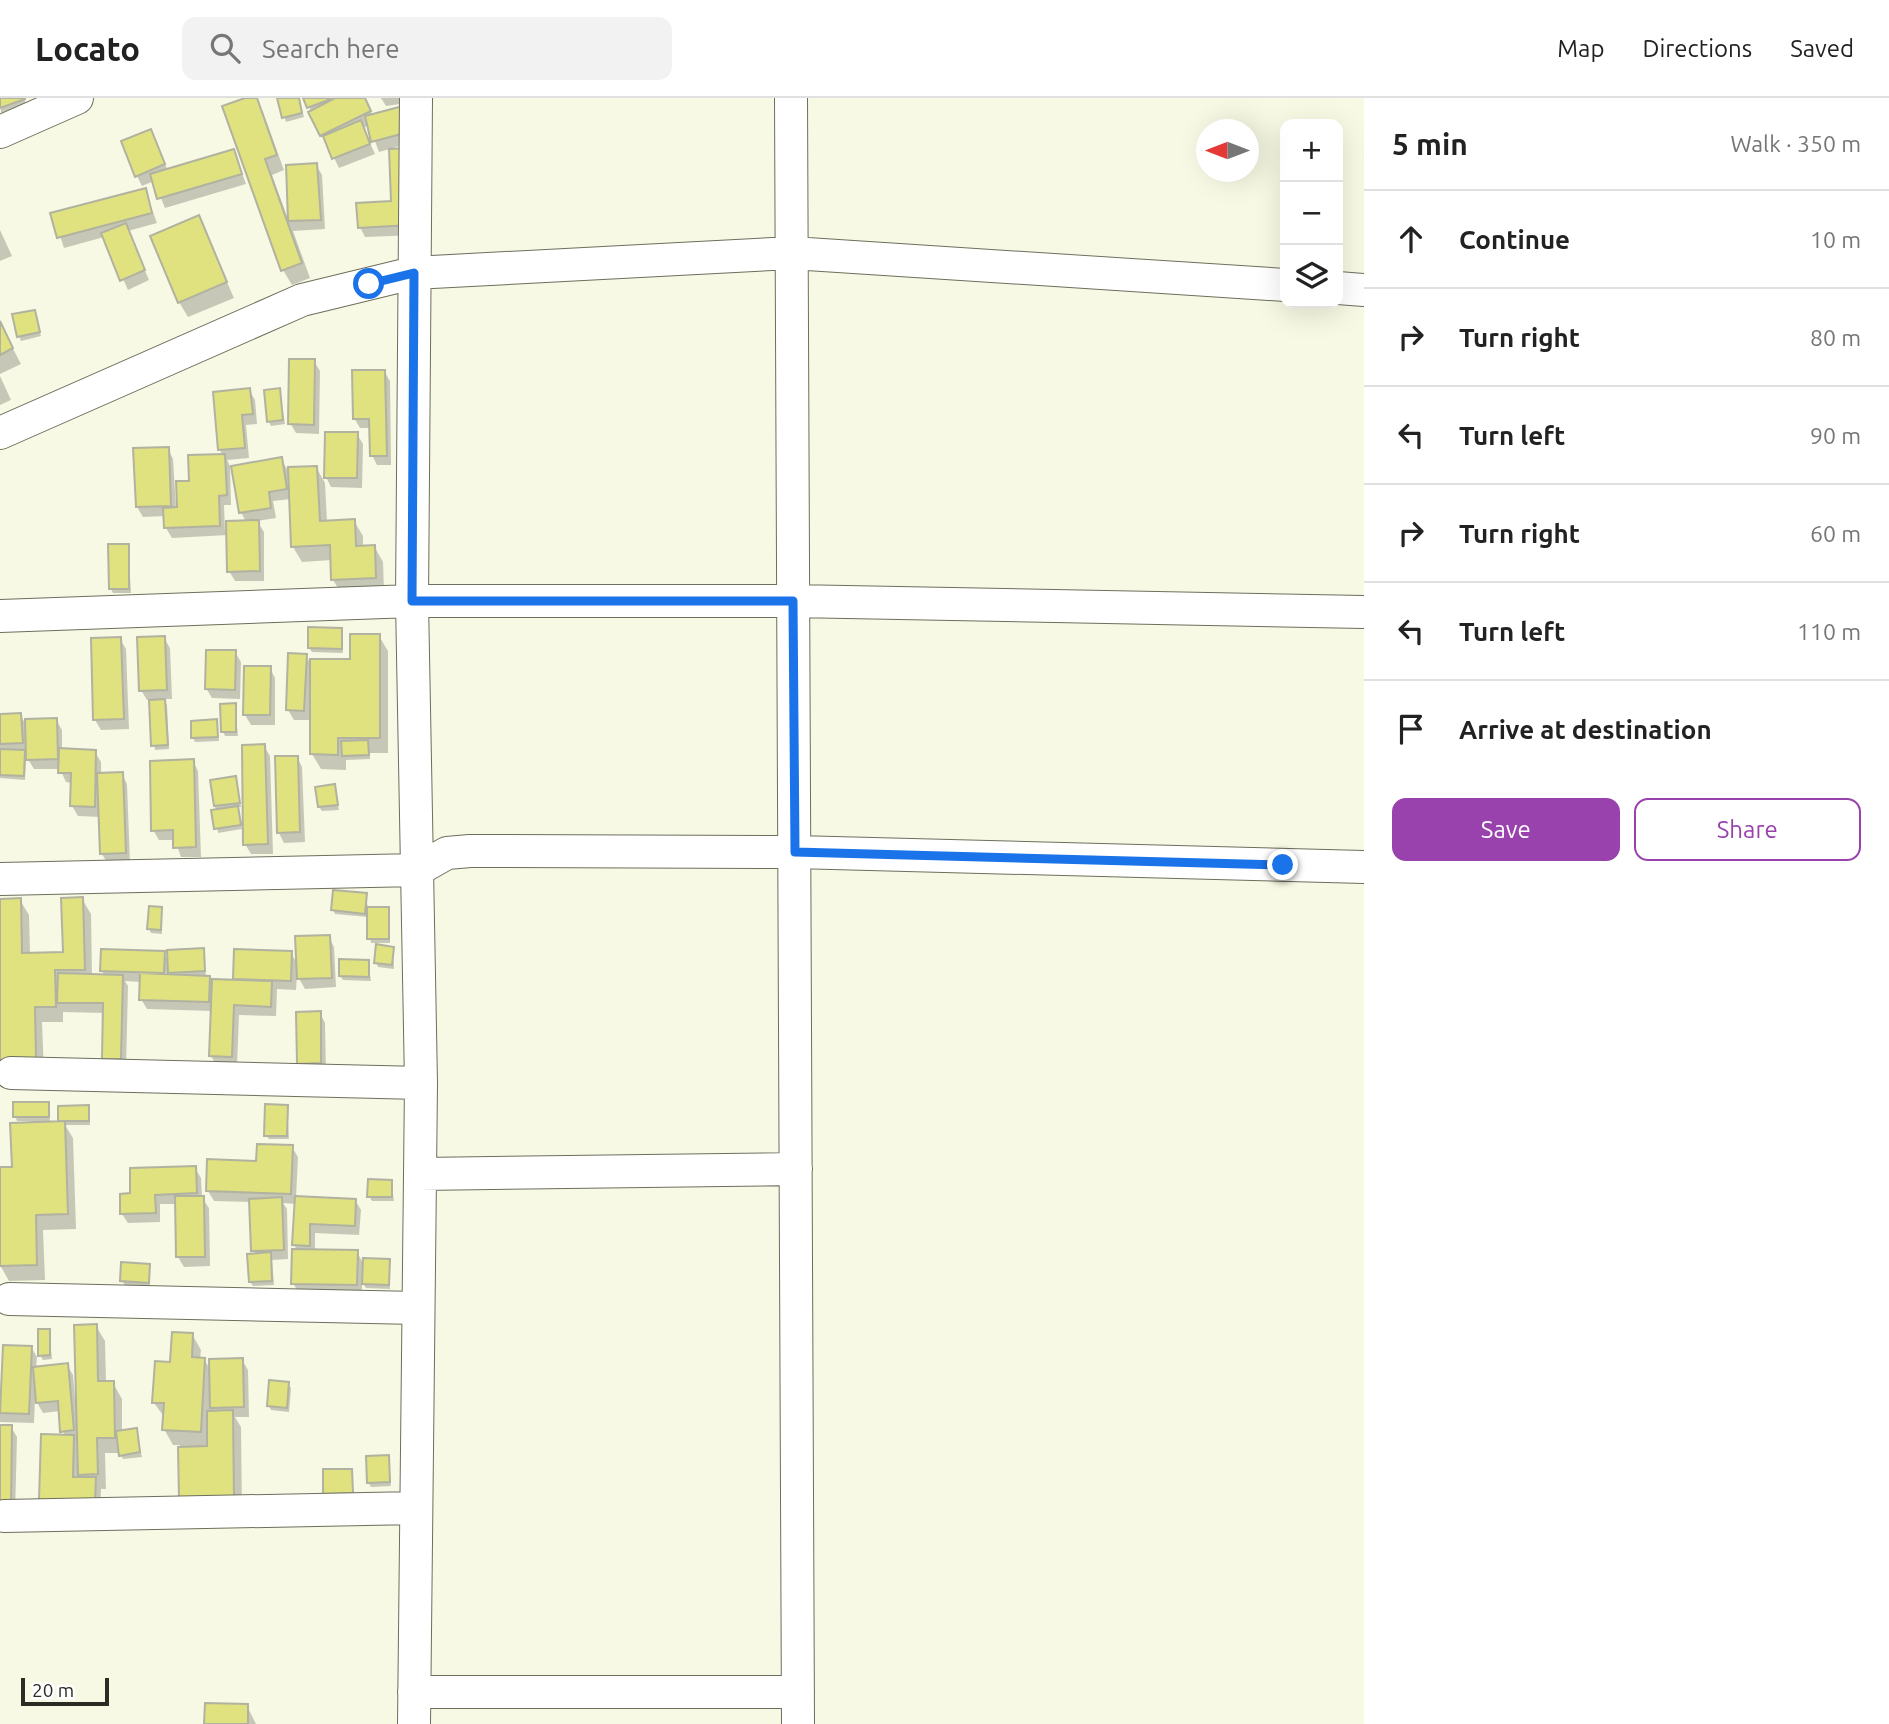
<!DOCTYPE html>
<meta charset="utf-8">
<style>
body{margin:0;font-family:Ubuntu,sans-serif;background:#f2f2f2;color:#222}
.controls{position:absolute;right:21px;top:21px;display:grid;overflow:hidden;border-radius:14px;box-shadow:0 7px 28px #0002}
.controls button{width:63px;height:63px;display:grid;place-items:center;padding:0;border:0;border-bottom:2px solid #e0e0e0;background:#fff;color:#222;font:35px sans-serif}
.compass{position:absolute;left:1196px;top:21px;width:63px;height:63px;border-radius:50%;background:#fff;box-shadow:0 7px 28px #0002;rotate:270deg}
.scale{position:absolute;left:21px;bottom:18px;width:88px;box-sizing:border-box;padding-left:7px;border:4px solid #2b2c24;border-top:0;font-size:19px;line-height:24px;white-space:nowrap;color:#2b2c24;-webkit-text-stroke:5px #fff;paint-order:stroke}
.stop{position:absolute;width:21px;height:21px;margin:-16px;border:5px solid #1a73e8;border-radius:50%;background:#fff}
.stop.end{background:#1a73e8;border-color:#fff;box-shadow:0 2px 7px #0008}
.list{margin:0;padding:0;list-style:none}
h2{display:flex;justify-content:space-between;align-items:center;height:91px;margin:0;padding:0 28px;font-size:30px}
h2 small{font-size:23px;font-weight:400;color:#767676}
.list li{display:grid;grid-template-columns:46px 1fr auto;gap:21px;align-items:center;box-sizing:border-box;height:98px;padding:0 28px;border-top:2px solid #e0e0e0}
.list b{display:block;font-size:26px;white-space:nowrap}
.list em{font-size:23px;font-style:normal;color:#767676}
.actions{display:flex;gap:14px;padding:21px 28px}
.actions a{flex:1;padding:16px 0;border:2px solid #9941ad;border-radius:14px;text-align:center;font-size:24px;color:#9941ad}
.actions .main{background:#9941ad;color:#fff}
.icon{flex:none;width:38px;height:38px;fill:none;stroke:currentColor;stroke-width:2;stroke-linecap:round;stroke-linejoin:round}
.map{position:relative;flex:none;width:1364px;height:1626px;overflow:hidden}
header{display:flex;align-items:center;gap:42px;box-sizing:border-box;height:98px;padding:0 35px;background:#fff;border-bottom:2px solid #e0e0e0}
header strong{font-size:33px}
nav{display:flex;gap:38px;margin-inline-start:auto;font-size:24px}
.search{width:490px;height:63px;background:#f2f2f2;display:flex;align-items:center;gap:18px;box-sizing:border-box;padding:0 24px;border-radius:14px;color:#767676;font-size:26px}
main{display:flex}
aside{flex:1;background:#fff}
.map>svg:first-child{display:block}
</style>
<header>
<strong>Locato</strong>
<div class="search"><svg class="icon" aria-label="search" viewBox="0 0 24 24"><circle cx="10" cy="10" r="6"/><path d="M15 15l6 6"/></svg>Search here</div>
<nav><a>Map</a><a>Directions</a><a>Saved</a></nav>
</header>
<main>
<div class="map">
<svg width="1364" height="1626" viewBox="0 0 1364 1626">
<rect width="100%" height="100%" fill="#f8f9e4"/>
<path fill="#0003" d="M0 0H24L26 6 1 15Z
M250 0H255L263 14 284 72 272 77 289 124 287 69 316 67 322 77 325 131 293 133 310 180 292 187 283 172Z
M279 0H299L304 19 286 24Z
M305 0H331L332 4 339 0H364L373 18 414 44 379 54 369 27 363 30 375 56 339 70Z
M381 0H399L400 6 386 8Z
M151 33 168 73 234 53 246 86 165 110 154 83 142 88 137 78Z
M145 92 157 125 128 133 149 182 128 192 104 139 64 150 53 116Z
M393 105 416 137 365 139 360 129Z
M198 119 234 200 188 219 179 204Z
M0 132 12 158 0 163Z
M34 214 41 238 21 243 19 238Z
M0 226 21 266 0 276Z
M314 263 320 273 319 336 296 335 290 325Z
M384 273 390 283 391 367H377L372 357 371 330H360L354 320Z
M0 278 11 302 0 307Z
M249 292 255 302 257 326 246 327 249 360 227 362 230 368 231 407H224L225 433 246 424 241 414 281 361 287 371 316 369 325 385 327 424 354 423 363 438V449L374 448 383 464 384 495 342 497 333 482 332 462 302 464 293 449 291 401 273 403 276 420 257 423 264 434V483H235L229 473 228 437 172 440 166 430V418L143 419 137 409 168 351 173 361 176 411H179L191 385 223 358 220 352Z
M279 292 285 326 271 328 269 324Z
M357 336 363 346 362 390 331 389 326 379Z
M128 447 131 495H113L111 491Z
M341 532 343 555 312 554 309 550Z
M379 538 388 553V655H370V661L346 662V672L321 671 312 656V622H294L288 612 306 557 312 569 352 563Z
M164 540 170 550 172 601H164L167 607 169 651 155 652 150 602H147L141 592Z
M120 541 126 551 129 631 101 632 95 622Z
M235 554 241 564 240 601 212 600 206 590Z
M270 570 275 580V627H251L245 617Z
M235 607 238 638H225L223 634Z
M20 616 27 629 56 622 62 632V652L95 654 101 664V677L122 676 127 686 130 765 108 766 102 756 101 719 78 718 72 708 73 685 66 684 60 671H34L26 658 25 682 0 680V617Z
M216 623 219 643 195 644 193 640Z
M264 648 270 658 273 756H251L245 746Z
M297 659 302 669 305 744 284 745 279 735Z
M193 663 198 673 201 759H181L175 742H159L153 732Z
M235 680 241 709H236L242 731 218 735 215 708Z
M334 688 339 712 322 713 319 709Z
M366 797 368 811H388L390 815V845H371L368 819 335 816 333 811Z
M82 801 91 816 92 878H105L101 872 164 855 169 864 203 852 206 879 211 883 235 884 236 853 291 855 298 867 329 839 334 849 336 889 305 891 297 877 296 892 277 891 276 918 239 917 237 968H217L211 958 213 913 147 911 141 901V884L125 883 128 888 126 971H110L104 961 105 915 63 914V924H42L44 976 0 965V802H20L29 817 30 856H65Z
M160 811 162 836 151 835 149 830Z
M393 850 394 871 378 869 376 864Z
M368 864 371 883 343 882 340 878Z
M320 915 325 925 326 975H304L298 965Z
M48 1006 50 1025H61L60 1023 88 1009 90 1014V1027H65L73 1040 76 1131 43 1132 45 1182 9 1183 0 1167V1071L13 1070 31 1026V1023H17L15 1018Z
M287 1009 289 1041H269L266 1037Z
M292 1049 298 1059 296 1100 355 1102 361 1112 359 1137 315 1135V1153L357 1154 364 1167 388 1163 390 1191 366 1190 362 1184V1196L299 1195 293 1185 298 1153 294 1147 296 1106 283 1105 287 1111 288 1161 272 1162 274 1187 253 1188 250 1184 255 1157 251 1104 214 1103 208 1093Z
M195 1070 201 1080 202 1100 209 1110 210 1168 184 1169 178 1159 177 1106H160V1124L128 1125 122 1116 132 1097Z
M391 1083 394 1103H372L369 1098Z
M149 1167 150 1189 125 1187 122 1183Z
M96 1228 105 1243 106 1285H113L122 1301V1334L136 1332 142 1359 123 1361 120 1355H105L106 1391H101L100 1413 47 1412 65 1339 60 1313 43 1315 35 1301 34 1325 0 1324V1292H3L31 1249 37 1259 36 1270 67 1267 73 1277 75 1300H78Z
M49 1233 52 1261 43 1262 40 1257Z
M192 1236 201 1252 200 1261H204L211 1273 242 1262 248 1272 249 1319H235L241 1329 242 1416 181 1402 180 1347H173L164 1331 165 1320 154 1305 171 1266Z
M288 1286 291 1290 289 1314 271 1312 269 1308Z
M0 1329H11L17 1339 15 1419H0Z
M388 1358 391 1388 371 1389 368 1384Z
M351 1373 354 1399 328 1400 325 1395Z
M247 1608 256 1626H206Z"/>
<path fill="#e0e280" stroke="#b1b29f" stroke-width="2" d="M0 0H25V1L0 10Z
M245 0H257L277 57 265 61 302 165 281 173 222 8Z
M277 0H299L302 15 282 20Z
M303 0H330L331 1 307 10Z
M335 0H365L371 13 320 38 308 14Z
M403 8 409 34 371 44 365 18Z
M361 22 370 46 332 61 323 38Z
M151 31 165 66 135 79 121 43Z
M408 50 411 127 358 130 356 105 391 103 389 51Z
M234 51 242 76 157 101 150 76Z
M317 65 321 122 288 123 286 67Z
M146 90 152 115 57 140 50 115Z
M199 117 227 184 178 205 150 138Z
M126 125 145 172 120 183 101 135Z
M35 212 40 234 17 239 12 216Z
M0 223 13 250 0 257Z
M289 261H315L314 327 288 326Z
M352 272H385L387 358H370L369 321H353Z
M250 290 253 316 242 317 245 350 218 352 213 294Z
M280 290 283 322 267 324 264 292Z
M325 334H358L357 380H324Z
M169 349 171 408 136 409 133 350Z
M225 356 227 397 219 398 220 428 164 430 163 410 177 409 176 383H189L188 357Z
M282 359 287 391 269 394 271 410 239 415 231 368Z
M317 368 320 423 355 421 356 448 375 447 376 480 331 482 330 447 291 449 288 369Z
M259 422 260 473 227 474 226 423Z
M108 446H129V491H109Z
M308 529 342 530V551L308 550Z
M350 536H380V640H338V657L310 656V561H350Z
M165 538 167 592 139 593 137 539Z
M121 539 124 621 93 622 91 540Z
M206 552H236L235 592 205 591Z
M288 555 307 556 304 613 286 612Z
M244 568H271L270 617H243Z
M165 601 168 647 151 648 149 602Z
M236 605V634H221L220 606Z
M21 615 23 645 0 646V616Z
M57 620 58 661 26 662 25 621Z
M217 621 218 639 191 640V623Z
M368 642 369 657 342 658 341 643Z
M265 646 268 746 243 747 242 647Z
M59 650 96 652 95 709 70 708 71 675H58Z
M0 651 25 652 24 678 0 677Z
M275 658H298L300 734 277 735Z
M194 661 196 749 173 750V732L151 733 150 663Z
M123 674 126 755 100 756 97 675Z
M236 678 240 705 214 708 210 682Z
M335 686 338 707 318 709 315 689Z
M238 708 241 727 214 731 211 712Z
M333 792 367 795 365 816 331 812Z
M83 799 85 872H55L56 909H35L36 961 0 962V801L21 800 22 855 63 854 61 800Z
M149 808 162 809 161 832 147 831Z
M367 809H389V841H367Z
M330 837 332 880 297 881 295 838Z
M376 846 394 849 392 867 374 865Z
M204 850 205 873 168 875 167 852Z
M101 851 165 853 164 875 100 873Z
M234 851 292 853 291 883 233 881Z
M339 861 369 862V879L339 878Z
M58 875 123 877 121 961H102L103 905H57Z
M140 875 210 878 209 904 139 902Z
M212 881 272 883 271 909 234 907 232 959 209 958Z
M321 913V965L297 966 296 914Z
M13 1004H49V1019H13Z
M265 1006 288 1007 287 1038H264Z
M89 1007V1023H58V1008Z
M65 1023 68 1116 36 1117 37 1167 0 1168V1069H12L10 1025Z
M257 1046 293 1047 291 1096 206 1093 207 1061 256 1063Z
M196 1068 197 1095 155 1097 156 1115 120 1116V1096L130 1095V1070Z
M368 1081 392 1082V1099H367Z
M175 1098H204L205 1159H176Z
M295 1098 356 1101 355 1128 310 1126V1148L292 1147Z
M282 1099 284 1152 251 1153 249 1101Z
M292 1151 358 1152 357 1187 291 1186Z
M271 1154 272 1183 249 1184 247 1156Z
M363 1160 390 1161 389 1187 362 1186Z
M121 1164 150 1166 149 1185 120 1183Z
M97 1226 98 1283H114L115 1340H97L98 1376 78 1377 74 1227Z
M38 1231H50V1257L38 1258Z
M172 1234 193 1235 192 1259 205 1260 201 1334 162 1332 164 1305H152L155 1263 170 1264Z
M3 1247 32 1248 29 1316 0 1315Z
M243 1260 244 1309 210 1310 209 1261Z
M68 1265 74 1332 60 1334 58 1303 36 1305 33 1269Z
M269 1282 289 1284 287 1310 267 1308Z
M233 1312 234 1401 179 1402 178 1349 207 1348V1313Z
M0 1327H12L11 1409H0Z
M137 1330 140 1354 119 1358 116 1333Z
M41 1336 74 1337 73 1379H96L95 1404 39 1402Z
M389 1357 390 1384 367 1385 366 1358Z
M323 1371H352L353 1395 323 1396Z
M205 1605 248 1606V1626H204Z"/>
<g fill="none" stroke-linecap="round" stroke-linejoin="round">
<g stroke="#6d6e5c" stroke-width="34">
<path id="minor" d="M791 0 798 1626
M0 34 77 0
M1338 190 1364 192
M0 335 302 202 413 175 792 155 1285 187
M0 518 412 503H793L1364 514
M0 781 417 772 447 755 470 753 795 754 1364 769
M11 975 421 985
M420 1076 796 1071
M9 1201 417 1210
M4 1418 416 1410
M414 1594H798
M414 1626 421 985 412 503 416 0"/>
</g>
<use href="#minor" stroke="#fff" stroke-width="32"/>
</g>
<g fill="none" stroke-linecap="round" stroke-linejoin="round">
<path stroke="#1a73e8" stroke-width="9" d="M369 186 414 175 412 503H793L795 754 1283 767"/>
</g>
</svg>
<div class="controls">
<button>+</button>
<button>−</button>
<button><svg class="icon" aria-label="layers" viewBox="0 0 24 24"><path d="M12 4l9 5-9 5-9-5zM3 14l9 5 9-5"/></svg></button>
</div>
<svg class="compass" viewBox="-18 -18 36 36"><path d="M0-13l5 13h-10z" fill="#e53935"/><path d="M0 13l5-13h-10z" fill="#767676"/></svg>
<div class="scale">20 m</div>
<div class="stop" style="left:369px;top:186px"></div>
<div class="stop end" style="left:1283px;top:767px"></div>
</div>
<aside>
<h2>5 min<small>Walk · 350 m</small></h2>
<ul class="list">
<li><svg class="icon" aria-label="ahead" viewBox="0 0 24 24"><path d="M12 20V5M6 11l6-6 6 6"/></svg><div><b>Continue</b></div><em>10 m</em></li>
<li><svg class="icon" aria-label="right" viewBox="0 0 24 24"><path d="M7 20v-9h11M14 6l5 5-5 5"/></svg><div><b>Turn right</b></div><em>80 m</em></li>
<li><svg class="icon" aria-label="left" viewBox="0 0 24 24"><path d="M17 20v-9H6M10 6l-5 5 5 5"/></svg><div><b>Turn left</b></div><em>90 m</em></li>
<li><svg class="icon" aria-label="right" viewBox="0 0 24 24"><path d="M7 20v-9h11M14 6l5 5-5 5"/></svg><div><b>Turn right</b></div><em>60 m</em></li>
<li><svg class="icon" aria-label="left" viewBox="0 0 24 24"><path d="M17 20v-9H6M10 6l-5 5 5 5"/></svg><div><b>Turn left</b></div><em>110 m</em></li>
<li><svg class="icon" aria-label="arrive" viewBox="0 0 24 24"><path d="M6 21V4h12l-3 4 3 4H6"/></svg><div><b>Arrive at destination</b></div></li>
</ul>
<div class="actions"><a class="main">Save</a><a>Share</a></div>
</aside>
</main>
